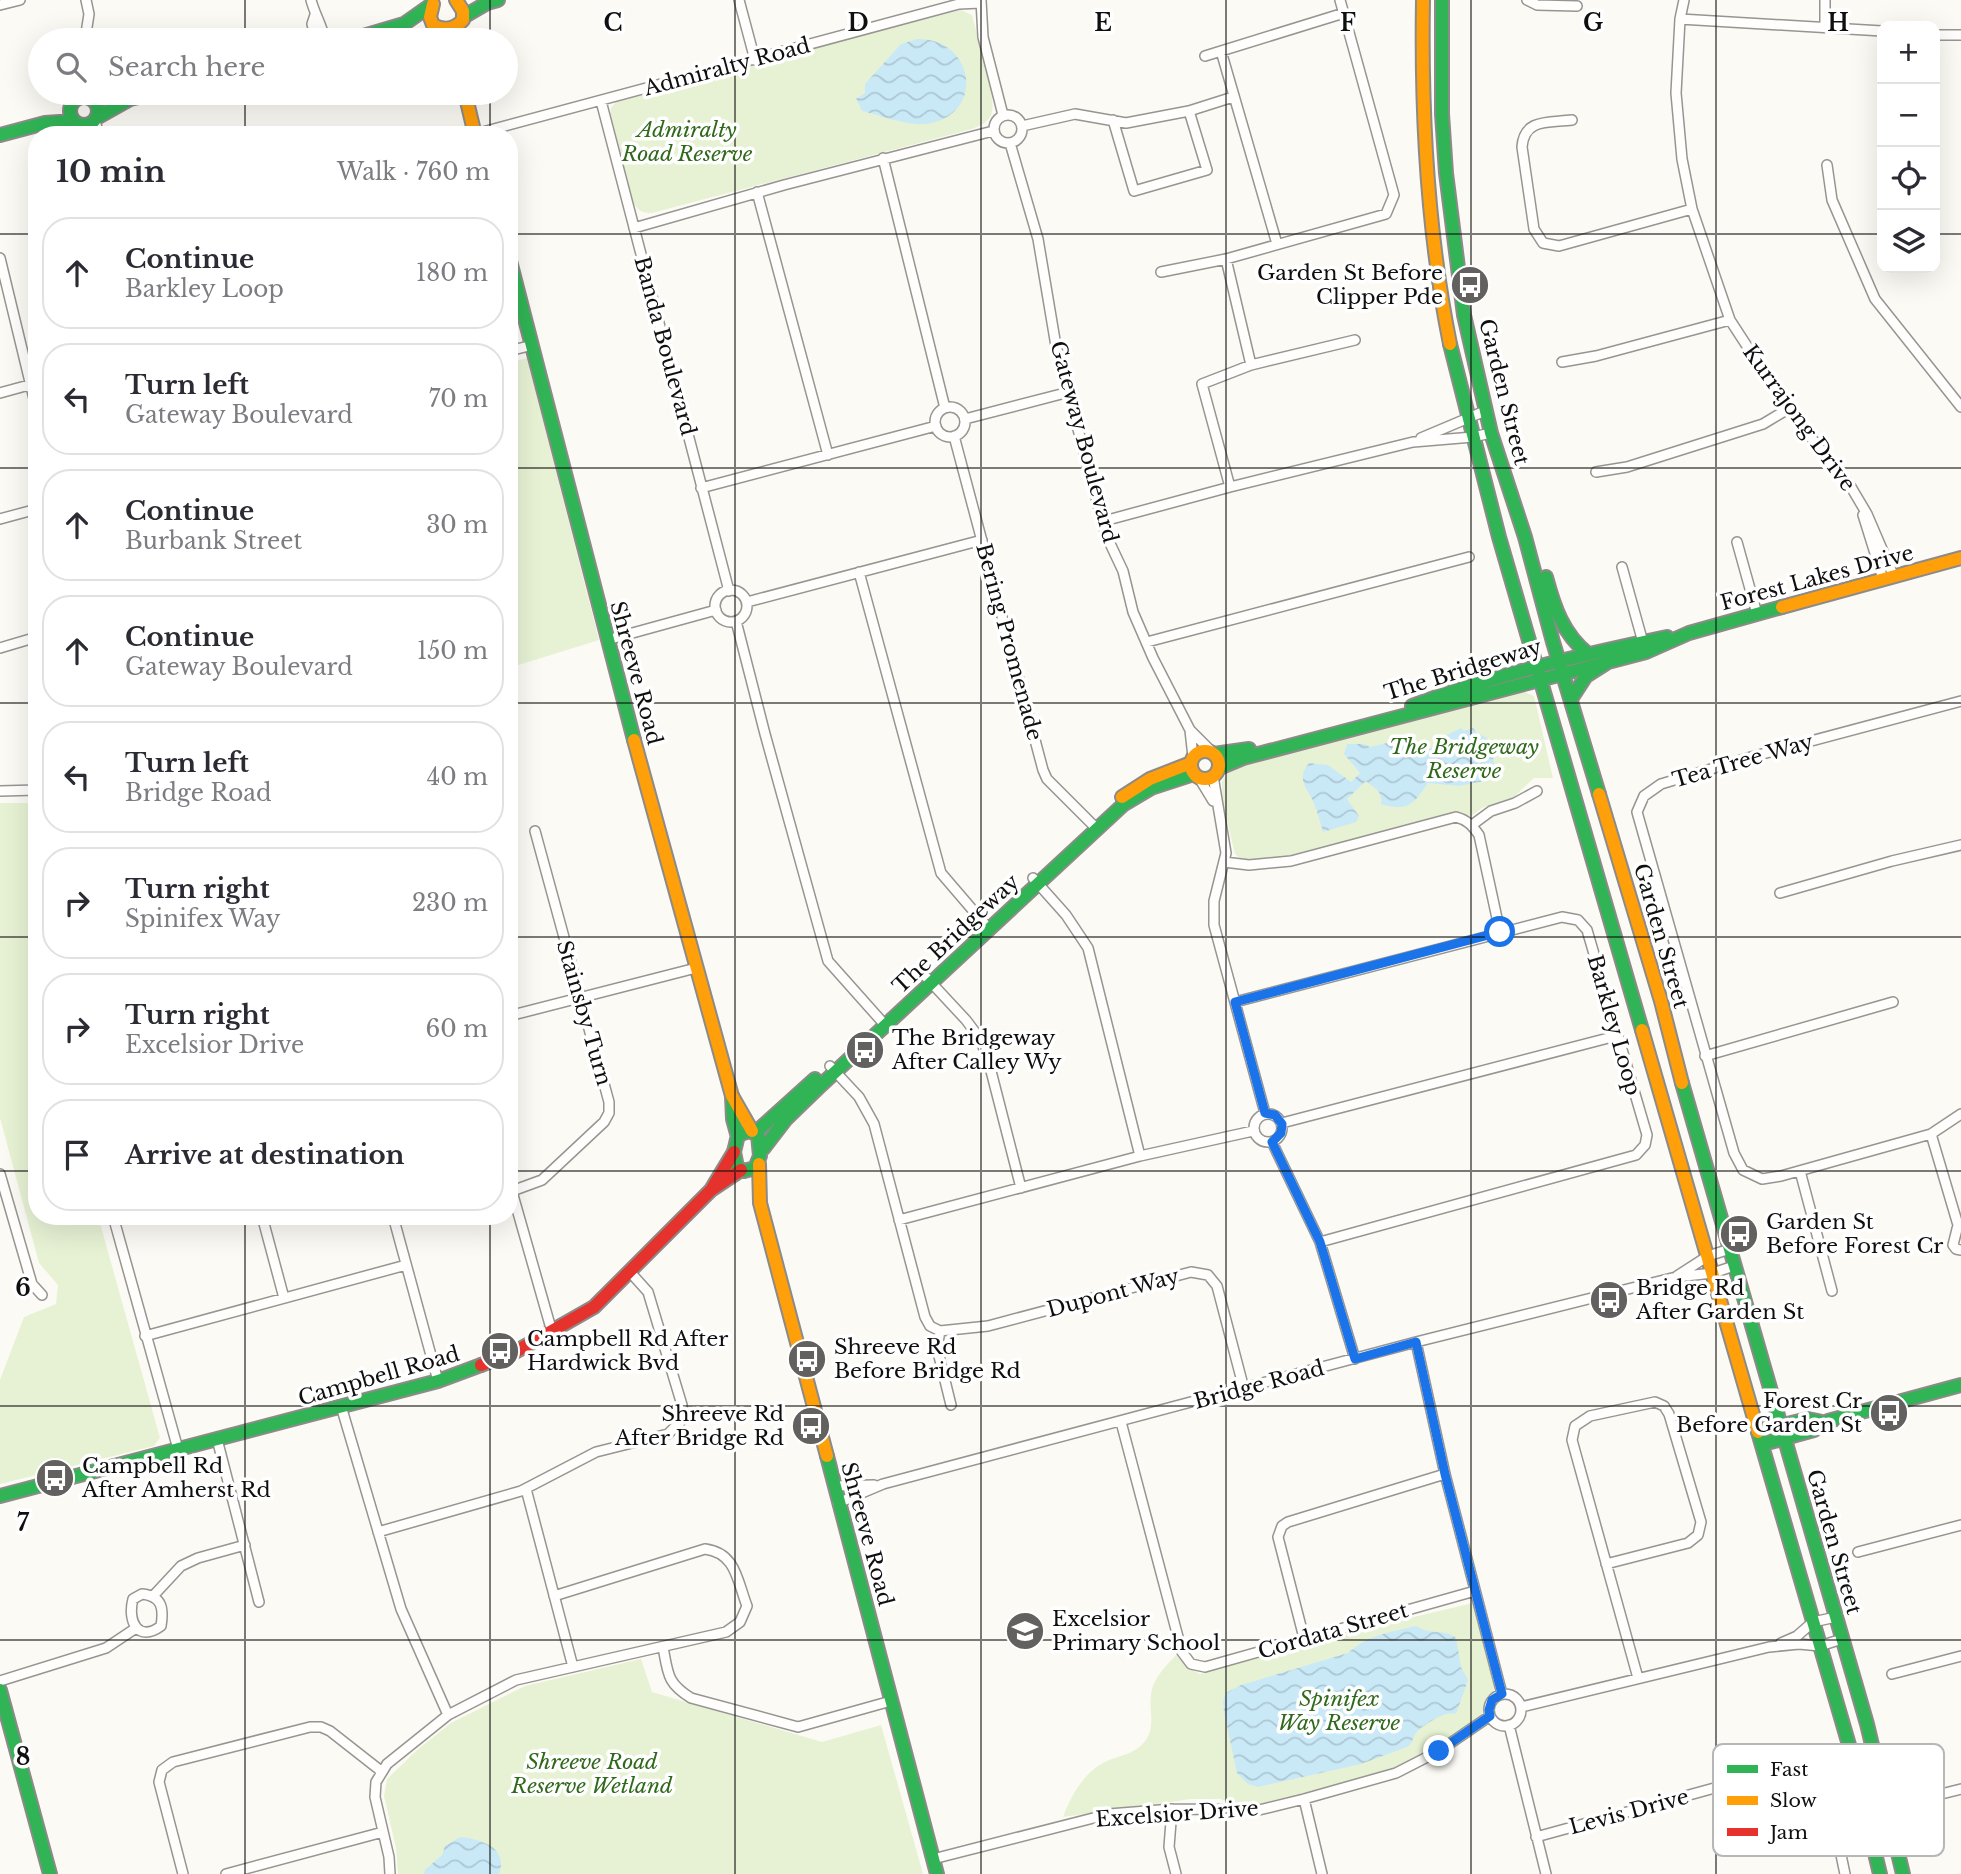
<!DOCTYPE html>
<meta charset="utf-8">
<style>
body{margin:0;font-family:"Libre Baskerville",serif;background:#f7f7f7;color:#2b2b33}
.controls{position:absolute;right:21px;top:21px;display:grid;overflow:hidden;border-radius:14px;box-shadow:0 7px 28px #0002}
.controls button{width:63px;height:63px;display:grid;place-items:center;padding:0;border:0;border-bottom:2px solid #e1e1e2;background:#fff;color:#2b2b33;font:35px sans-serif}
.stop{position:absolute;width:21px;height:21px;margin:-16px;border:5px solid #1a73e8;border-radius:50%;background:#fff}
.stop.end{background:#1a73e8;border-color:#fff;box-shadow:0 2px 7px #0008}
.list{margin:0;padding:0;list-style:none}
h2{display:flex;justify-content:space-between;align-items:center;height:91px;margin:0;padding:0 28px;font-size:30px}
h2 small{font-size:23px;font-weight:400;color:#7c7c81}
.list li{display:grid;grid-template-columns:46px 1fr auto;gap:21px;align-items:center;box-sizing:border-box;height:112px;margin:0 14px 14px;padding:0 14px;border:2px solid #e1e1e2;border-radius:28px}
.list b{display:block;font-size:26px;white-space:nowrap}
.list p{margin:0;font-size:23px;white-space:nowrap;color:#7c7c81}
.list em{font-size:23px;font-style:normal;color:#7c7c81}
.icon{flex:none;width:38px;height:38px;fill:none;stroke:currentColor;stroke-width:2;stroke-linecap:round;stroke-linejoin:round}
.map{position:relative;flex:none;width:1961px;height:1874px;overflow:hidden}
.search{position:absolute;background:#fff;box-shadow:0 7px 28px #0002;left:28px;top:28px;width:490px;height:77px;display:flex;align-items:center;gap:18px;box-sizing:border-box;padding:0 24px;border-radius:38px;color:#7c7c81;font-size:26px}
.panel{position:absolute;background:#fff;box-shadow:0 7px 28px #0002;left:28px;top:126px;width:490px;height:1099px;border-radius:28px}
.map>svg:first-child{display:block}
</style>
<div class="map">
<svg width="1961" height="1874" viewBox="0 0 1961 1874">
<defs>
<pattern id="water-waves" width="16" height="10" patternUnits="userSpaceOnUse" patternTransform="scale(1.75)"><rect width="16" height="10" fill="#cae9f7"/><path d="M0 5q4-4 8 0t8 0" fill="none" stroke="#acc7d3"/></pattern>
</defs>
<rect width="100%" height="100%" fill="#fcfaf4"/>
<path fill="#e7f2d4" d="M961 10 972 15C977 36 996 95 992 112 990 122 979 126 972 129L652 213C642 213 638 211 633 202L610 115 611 108 620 97Z
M527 358 599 640 509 668V372L512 362Z
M1522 691 1534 696 1553 778H1534L1514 797 1482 808 1471 816 1455 813 1271 860 1241 859 1235 854 1222 800V782L1229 768Z
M0 803H37V1216H98L160 1438 154 1446 0 1484V1380L24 1317 56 1304 58 1285 39 1263 0 1118Z
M1477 1602 1497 1683 1478 1722 1431 1752 1395 1770 1354 1783 1254 1807 1229 1803 1221 1799H1191L1063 1817C1071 1796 1084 1772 1105 1762 1120 1755 1138 1754 1147 1738 1155 1725 1149 1710 1151 1696 1152 1679 1166 1666 1176 1655L1191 1669 1200 1674 1338 1635Z
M641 1659 652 1692 822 1742 881 1725 923 1874H398L396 1848 384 1796 387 1779 417 1750 451 1723 525 1686Z"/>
<path fill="url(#water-waves)" d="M917 39C974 38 985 111 932 123 911 128 883 116 862 111L856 99 865 93V84L901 44Z
M1461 728 1464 731 1473 728 1477 733C1494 738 1492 749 1494 764L1484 781 1459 786 1428 783C1413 805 1408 812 1381 804 1383 790 1374 789 1366 781L1347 799 1359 816 1356 822 1323 832C1320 822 1317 809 1312 799 1305 786 1297 777 1309 763L1328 765 1351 782 1360 773 1344 754 1347 744H1364L1370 747 1387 743H1401L1422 754 1443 740V737Z
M1416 1626C1429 1635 1447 1629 1456 1638L1461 1667 1468 1680 1456 1714C1446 1710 1423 1725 1416 1733 1412 1739 1413 1743 1407 1747L1361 1764 1258 1787 1248 1784 1237 1773 1224 1712 1223 1701 1226 1693 1241 1685 1348 1653C1368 1635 1390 1632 1416 1626Z
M460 1837C480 1839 509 1847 499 1874H424L425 1870 442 1855 445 1846Z"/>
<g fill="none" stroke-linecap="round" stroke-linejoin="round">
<g stroke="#969592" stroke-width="12">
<path id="street" d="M311 0C315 15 322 25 325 40
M739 0 755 60
M981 0 983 37 1003 115
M1527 0 1537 5 1577 6
M1684 0 1680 19 1676 93 1682 159 1692 209 1730 320 1788 409 1851 487 1867 514 1894 577
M0 5 20 0
M315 15 312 24 316 40
M1680 19 1882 31
M1825 26V0
M1935 35H1961
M85 40 89 14 86 0
M1221 51 1277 244
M1205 56 1344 13
M87 93 88 97
M601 101 729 591
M72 104 76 93
M994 129a14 14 0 1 1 28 0a14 14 0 1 1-28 0Z
M1113 120 1134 191 1207 170 1189 111
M1572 120C1549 123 1524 118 1522 147L1534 229 1543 243 1559 246 1692 209
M95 121 99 135
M81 125 89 135
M1022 126 1075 114 1126 123 1189 111 1233 97
M475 134 959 4 980 3
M1010 143 1038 239 1056 346 1106 535 1123 571 1133 612 1153 658 1190 730 1211 751
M883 158 945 408
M1827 165 1832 200 1875 299 1961 407
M757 192 828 455
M634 228 784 185 993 131
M0 258 37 411
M1226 259 1251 365
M1161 272 1226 259 1386 214 1394 195 1340 0
M509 351 533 345
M1562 362 1596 356 1730 320
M0 393 29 385
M935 422a15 15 0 1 1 30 0a15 15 0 1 1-30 0Z
M965 419 1069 392
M954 436 1043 770 1047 779 1097 829
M1421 438 1485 411
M1596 472 1627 467 1763 424 1788 409
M1230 487 1202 384 1251 365 1355 340
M701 488 936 426
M1863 515 1883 579
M0 519 37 509
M1104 521 1230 487 1413 442 1473 437 1491 433
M1737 542 1757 614
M1622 567 1644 646
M859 572 941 873 989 929
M715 606a16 16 0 1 1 32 0a16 16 0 1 1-32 0Z
M747 602 982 540
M736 621 765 734 828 961 885 1025
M607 640 716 610
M1147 642 1469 557
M0 648 37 637
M1961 701 1751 757 1661 784 1644 796 1637 812 1734 1153 1743 1170 1762 1179 1781 1176 1931 1134 1961 1114
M1190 730 1193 757
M1213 776 1226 853 1214 901V925L1265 1113
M1199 778 1213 801
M0 791 37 790
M1472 825 1491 811 1515 803 1537 791
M1224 862 1249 865 1291 861 1456 817C1467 820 1472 825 1479 835L1500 932
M1033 878 1066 915 1088 948 1140 1156
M1780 893 1892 861 1961 845
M926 977 966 1020 981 1040 991 1071 1021 1188
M1235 1002 1562 917 1578 920 1587 930 1647 1135 1645 1145 1636 1155 1320 1242
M509 1016 696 968
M1705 1056 1893 1002
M830 1066 859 1097 874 1124 925 1317 930 1326 940 1331
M1254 1128a14 14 0 1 1 28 0a14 14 0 1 1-28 0Z
M1282 1123 1616 1036
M1931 1134 1958 1225 1953 1245 1956 1249 1961 1250
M1272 1142 1320 1242 1355 1359
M1800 1171 1832 1291
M0 1174 32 1284 42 1295
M509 1181 552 1332
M512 1191 542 1180 604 1122 609 1113V1102L535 831
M113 1216 178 1449
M262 1216 284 1298
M393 1216 438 1381
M899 1220 1140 1156 1253 1131
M1677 1276 1708 1256 1730 1249
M940 1331 988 1326 1191 1272 1208 1275 1217 1286 1244 1389
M940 1331 937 1348 951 1405
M145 1336 406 1265
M1416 1342 1445 1474 1502 1694
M341 1406 401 1609 448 1715
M1121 1422 1182 1652 1191 1664 1205 1667 1475 1591
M217 1439 259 1602
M834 1486 874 1485
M526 1489 573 1667
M838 1503 883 1484 1416 1342 1676 1277 1713 1273 1734 1266
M378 1532 521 1491 596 1452 668 1434 680 1422 682 1405 648 1292 630 1272
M1858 1552 1961 1525
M1606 1564 1688 1543 1698 1535 1701 1522 1669 1414 1664 1406 1655 1402 1590 1416 1575 1426 1572 1440 1638 1678
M142 1594C162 1596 164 1608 161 1626 138 1643 127 1621 133 1599Z
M154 1595 181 1566 198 1558 245 1545
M1304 1638 1278 1537 1282 1526 1288 1522 1445 1474
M1781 1643 1797 1636 1813 1622 1836 1617
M663 1647C668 1674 667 1683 691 1698L798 1727 891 1701
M1892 1674 1961 1656
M0 1681 106 1648 136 1628
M1489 1710a16 16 0 1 1 32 0a16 16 0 1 1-32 0Z
M1521 1707 1769 1647 1799 1644 1820 1646 1842 1639
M1509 1725 1546 1874
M1304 1799 1322 1874
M1921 1799 1961 1789
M1172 1809 1169 1847 1176 1874
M1536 1837 1802 1764 1817 1769 1825 1778 1845 1874
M933 1859 1109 1814 1172 1809 1259 1810 1304 1799 1396 1773 1439 1751 1490 1716
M183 1874 159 1782 162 1770 173 1762 310 1727H321L330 1731 381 1771
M226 1874 383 1832
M390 1874 389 1857 375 1797 376 1782 387 1764 448 1715 516 1680 726 1632 740 1622 747 1606C737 1580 736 1553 705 1549L554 1596"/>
</g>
<g stroke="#8c8b89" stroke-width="16">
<path id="fast" d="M1442 0V114L1446 173 1464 315 1491 433 1525 537 1553 642 1599 794
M463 17 487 3 498 0
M350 40 404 24 431 5
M70 111a14 14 0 1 1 28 0a14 14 0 1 1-28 0Z
M98 117 130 99 155 93
M0 135 45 123 74 121
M509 257 634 740
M1450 344 1499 537 1642 1030
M1546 577C1554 607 1563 634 1588 654
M1571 699 1586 676 1608 662
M1412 706C1494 675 1581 655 1667 637
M1214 754 1249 749
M1219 768 1243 758 1646 652 1689 633 1782 607
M1682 1083 1867 1724 1903 1874
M732 1096 733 1119 738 1137
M749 1131 758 1135 760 1156 755 1168 744 1171 737 1167 734 1152 738 1135Z
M755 1133 815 1079
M763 1149 786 1119 819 1087 1124 804 1151 788 1194 774
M1759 1431 1808 1419 1822 1422
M1758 1432 1849 1745 1880 1874
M1763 1444 1814 1430 1828 1421 1961 1385
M827 1456 937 1874
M0 1496 438 1381 481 1365
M0 1690 50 1874"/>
</g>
<g stroke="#8c8b89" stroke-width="16">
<path id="slow" d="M1423 0C1421 116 1427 230 1450 344
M433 4 430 17 433 25C444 31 454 30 463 20V11L456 0
M465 93 475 135
M1782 607 1961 558
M634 740 732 1096 752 1131
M1191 765a14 14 0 1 1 28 0a14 14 0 1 1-28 0Z
M1599 794 1661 1001 1682 1083
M1122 797 1150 779 1191 763
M1642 1030 1758 1432
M759 1164 760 1203 827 1456"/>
</g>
<g stroke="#8c8b89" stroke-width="16">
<path id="jam" d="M711 1190 734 1152
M481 1365 515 1352 594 1307 711 1190 741 1170"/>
</g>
<use href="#street" stroke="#fffefd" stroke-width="9"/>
<use href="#fast" stroke="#30b455" stroke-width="12"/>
<use href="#slow" stroke="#ff9f0a" stroke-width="12"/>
<use href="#jam" stroke="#e5322d" stroke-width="12"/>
</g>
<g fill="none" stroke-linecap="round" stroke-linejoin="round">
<path stroke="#1a73e8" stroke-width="9" d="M1439 1751 1490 1716 1489 1710 1492 1700 1502 1694 1445 1474 1416 1342 1355 1359 1320 1242 1272 1142 1281 1133 1282 1124 1275 1115 1265 1113 1235 1002 1500 932"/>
</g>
<path fill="none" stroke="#0f0f0f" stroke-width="2" stroke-opacity="0.55" d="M245 0V40M490 0V40M735 0V1874M981 0V1874M1226 0V1874M1471 0V1874M1716 0V1874M245 93V135M490 93V135M0 234H37M509 234H1882M1935 234H1961M0 468H37M509 468H1961M0 703H37M509 703H1961M0 937H37M509 937H1961M0 1171H37M509 1171H1961M245 1216V1874M490 1216V1874M0 1406H1961M0 1640H1961"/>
<defs>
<g id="bus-disc" transform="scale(2.0125)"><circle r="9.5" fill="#62615f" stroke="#fff"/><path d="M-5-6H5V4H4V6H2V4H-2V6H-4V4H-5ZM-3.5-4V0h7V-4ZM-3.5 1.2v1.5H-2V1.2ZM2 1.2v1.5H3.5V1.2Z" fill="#fff"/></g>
<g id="school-disc" transform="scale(2.0125)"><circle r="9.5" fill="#62615f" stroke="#fff"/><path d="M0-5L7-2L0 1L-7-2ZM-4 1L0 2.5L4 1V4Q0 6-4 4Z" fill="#fff"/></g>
</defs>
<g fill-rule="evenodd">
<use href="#bus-disc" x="1470" y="285"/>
<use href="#bus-disc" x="865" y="1050"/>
<use href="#bus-disc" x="1739" y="1234"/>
<use href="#bus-disc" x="1609" y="1300"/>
<use href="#bus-disc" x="500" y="1351"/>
<use href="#bus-disc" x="807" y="1359"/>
<use href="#bus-disc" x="1889" y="1413"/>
<use href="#bus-disc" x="811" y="1426"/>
<use href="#bus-disc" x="55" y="1478"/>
<use href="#school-disc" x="1025" y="1631"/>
</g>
<g text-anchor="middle" stroke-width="7" stroke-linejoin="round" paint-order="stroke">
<g font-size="21" fill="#0f0f0f" stroke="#fff">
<text transform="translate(727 67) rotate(-15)" y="7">Admiralty Road</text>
<text transform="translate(665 346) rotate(75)" y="7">Banda Boulevard</text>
<text transform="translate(1504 392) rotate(76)" y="7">Garden Street</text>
<text transform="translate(1799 418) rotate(54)" y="7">Kurrajong Drive</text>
<text transform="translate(1084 442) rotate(75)" y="7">Gateway Boulevard</text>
<text transform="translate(1817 578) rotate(-15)" y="7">Forest Lakes Drive</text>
<text transform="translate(1009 642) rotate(75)" y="7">Bering Promenade</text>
<text transform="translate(1463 670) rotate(-17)" y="7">The Bridgeway</text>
<text transform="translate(636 673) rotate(75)" y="7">Shreeve Road</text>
<text transform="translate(1743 761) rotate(-16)" y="7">Tea Tree Way</text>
<text transform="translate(956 934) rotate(-43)" y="7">The Bridgeway</text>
<text transform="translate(1661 936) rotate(74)" y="7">Garden Street</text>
<text transform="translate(584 1013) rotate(74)" y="7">Stainsby Turn</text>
<text transform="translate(1614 1025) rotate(74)" y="7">Barkley Loop</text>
<text transform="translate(1113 1293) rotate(-15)" y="7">Dupont Way</text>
<text transform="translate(379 1376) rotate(-16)" y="7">Campbell Road</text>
<text transform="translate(1259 1385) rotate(-15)" y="7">Bridge Road</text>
<text transform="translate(867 1534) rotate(75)" y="7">Shreeve Road</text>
<text transform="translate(1834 1542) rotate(74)" y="7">Garden Street</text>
<text transform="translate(1333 1631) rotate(-16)" y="7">Cordata Street</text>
<text transform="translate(1629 1812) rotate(-15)" y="7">Levis Drive</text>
<text transform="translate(1177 1814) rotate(-4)" y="7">Excelsior Drive</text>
</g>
<g font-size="21" font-style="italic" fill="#30691c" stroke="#fff">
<text x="687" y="137">Admiralty<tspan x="687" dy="24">Road Reserve</tspan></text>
<text x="1464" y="754">The Bridgeway<tspan x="1464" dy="24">Reserve</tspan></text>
<text x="1339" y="1706">Spinifex<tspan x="1339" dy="24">Way Reserve</tspan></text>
<text x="592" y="1769">Shreeve Road<tspan x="592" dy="24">Reserve Wetland</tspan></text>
</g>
<g font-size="21" fill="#0f0f0f" stroke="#fff" text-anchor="start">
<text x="1443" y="280" text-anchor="end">Garden St Before<tspan x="1443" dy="24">Clipper Pde</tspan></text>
<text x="892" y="1045">The Bridgeway<tspan x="892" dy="24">After Calley Wy</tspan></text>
<text x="1766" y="1229">Garden St<tspan x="1766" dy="24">Before Forest Cr</tspan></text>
<text x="1636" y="1295">Bridge Rd<tspan x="1636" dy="24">After Garden St</tspan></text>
<text x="527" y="1346">Campbell Rd After<tspan x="527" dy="24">Hardwick Bvd</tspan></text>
<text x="834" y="1354">Shreeve Rd<tspan x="834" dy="24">Before Bridge Rd</tspan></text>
<text x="1862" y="1408" text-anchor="end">Forest Cr<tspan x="1862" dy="24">Before Garden St</tspan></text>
<text x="784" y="1421" text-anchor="end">Shreeve Rd<tspan x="784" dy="24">After Bridge Rd</tspan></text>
<text x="82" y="1473">Campbell Rd<tspan x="82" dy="24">After Amherst Rd</tspan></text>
<text x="1052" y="1626">Excelsior<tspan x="1052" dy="24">Primary School</tspan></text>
</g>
</g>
<rect x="1713" y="1744" width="231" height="112" rx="10" fill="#fff" stroke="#b7b7b7" stroke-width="2"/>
<rect x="1727" y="1765" width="31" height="8" fill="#30b455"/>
<rect x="1727" y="1796" width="31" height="9" fill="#ff9f0a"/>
<rect x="1727" y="1828" width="31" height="8" fill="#e5322d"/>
<g font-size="19" fill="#0f0f0f">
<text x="1770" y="1776">Fast</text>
<text x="1770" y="1807">Slow</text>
<text x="1770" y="1839">Jam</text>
</g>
<g font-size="23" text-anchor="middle" font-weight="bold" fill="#0f0f0f" stroke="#fff" stroke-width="7" stroke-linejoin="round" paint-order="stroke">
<text x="613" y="31">C</text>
<text x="858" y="31">D</text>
<text x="1103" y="31">E</text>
<text x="1348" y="31">F</text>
<text x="1593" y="31">G</text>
<text x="1838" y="31">H</text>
<text x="23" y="1296">6</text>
<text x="23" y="1531">7</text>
<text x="23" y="1765">8</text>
</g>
</svg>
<div class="controls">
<button>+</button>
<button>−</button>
<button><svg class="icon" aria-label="locate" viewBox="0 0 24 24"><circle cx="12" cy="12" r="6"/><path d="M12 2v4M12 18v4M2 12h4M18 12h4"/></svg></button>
<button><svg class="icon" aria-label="layers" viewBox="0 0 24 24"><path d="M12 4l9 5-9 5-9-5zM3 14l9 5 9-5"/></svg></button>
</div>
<div class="stop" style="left:1500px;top:932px"></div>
<div class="stop end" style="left:1439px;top:1751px"></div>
<div class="search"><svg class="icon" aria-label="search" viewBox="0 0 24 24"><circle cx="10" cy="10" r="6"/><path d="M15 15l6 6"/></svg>Search here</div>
<section class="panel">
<h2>10 min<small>Walk · 760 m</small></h2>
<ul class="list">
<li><svg class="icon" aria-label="ahead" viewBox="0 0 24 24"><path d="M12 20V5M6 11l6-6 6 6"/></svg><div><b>Continue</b><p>Barkley Loop</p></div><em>180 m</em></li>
<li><svg class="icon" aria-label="left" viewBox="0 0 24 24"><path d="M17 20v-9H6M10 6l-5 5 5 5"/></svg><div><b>Turn left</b><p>Gateway Boulevard</p></div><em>70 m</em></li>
<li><svg class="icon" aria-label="ahead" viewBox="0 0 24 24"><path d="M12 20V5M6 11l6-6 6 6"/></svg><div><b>Continue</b><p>Burbank Street</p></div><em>30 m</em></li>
<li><svg class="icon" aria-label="ahead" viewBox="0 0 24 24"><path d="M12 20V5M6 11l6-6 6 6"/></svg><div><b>Continue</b><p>Gateway Boulevard</p></div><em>150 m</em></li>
<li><svg class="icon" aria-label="left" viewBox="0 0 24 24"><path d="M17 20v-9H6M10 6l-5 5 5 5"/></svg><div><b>Turn left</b><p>Bridge Road</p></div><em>40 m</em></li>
<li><svg class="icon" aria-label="right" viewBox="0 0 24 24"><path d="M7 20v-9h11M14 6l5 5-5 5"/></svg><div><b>Turn right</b><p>Spinifex Way</p></div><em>230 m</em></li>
<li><svg class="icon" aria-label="right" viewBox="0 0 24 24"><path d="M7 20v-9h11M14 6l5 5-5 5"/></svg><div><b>Turn right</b><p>Excelsior Drive</p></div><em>60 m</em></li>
<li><svg class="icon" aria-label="arrive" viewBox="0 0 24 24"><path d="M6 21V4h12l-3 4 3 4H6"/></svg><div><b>Arrive at destination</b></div></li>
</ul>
</section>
</div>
